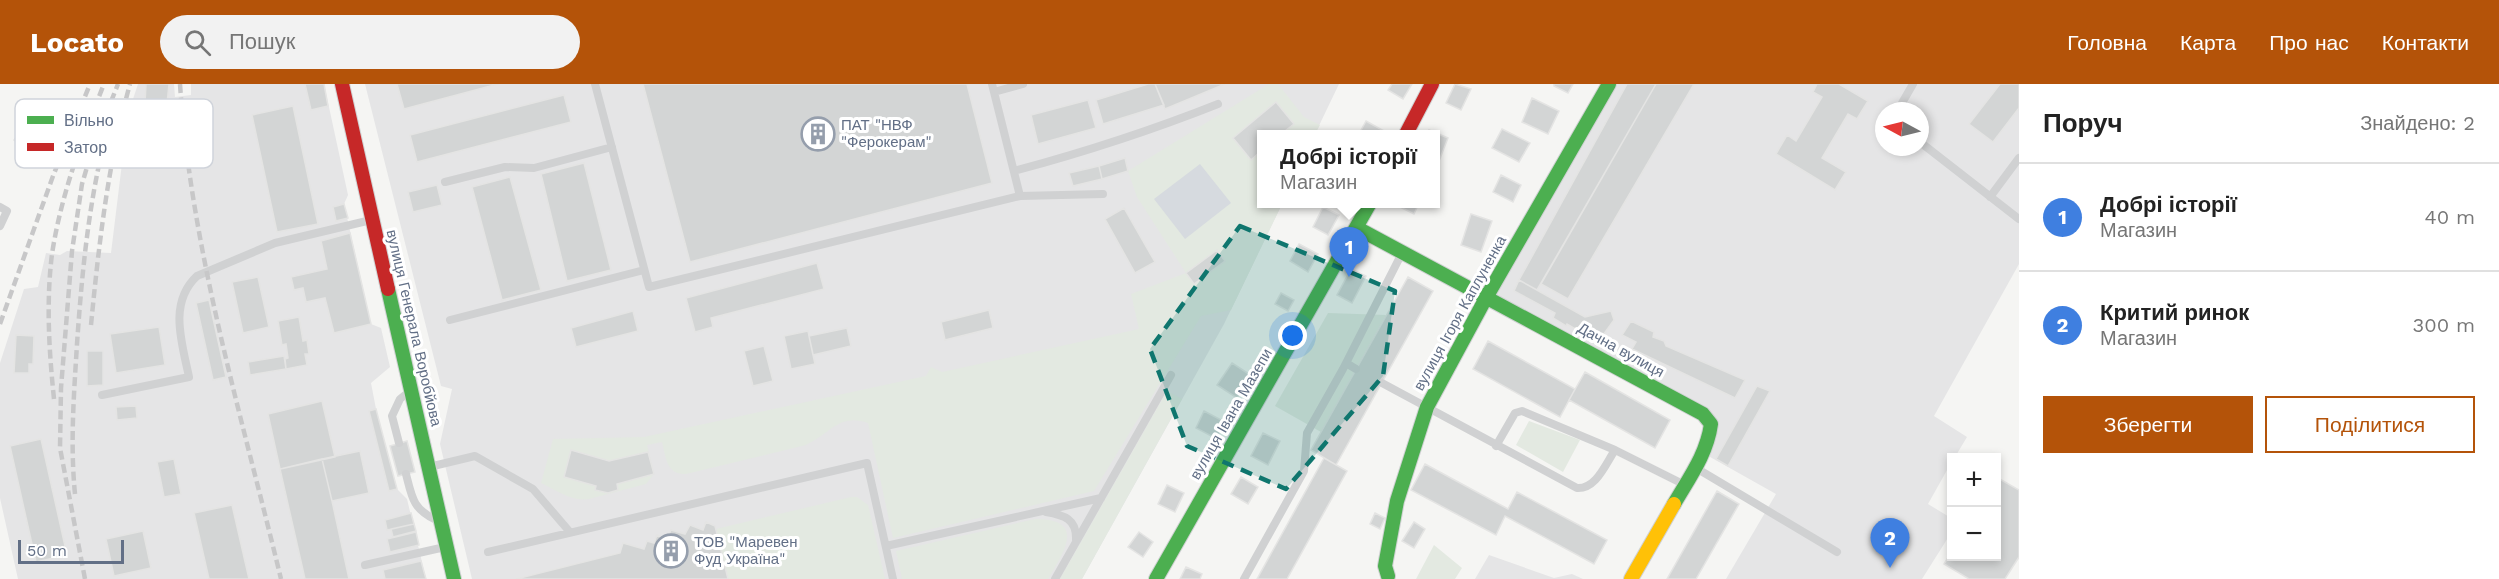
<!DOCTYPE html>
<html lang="uk">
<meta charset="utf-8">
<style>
body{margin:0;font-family:"Work Sans",sans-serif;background:#f2f2f2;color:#222}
.controls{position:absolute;right:18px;bottom:18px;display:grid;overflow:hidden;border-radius:0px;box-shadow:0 3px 9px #0003}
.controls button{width:54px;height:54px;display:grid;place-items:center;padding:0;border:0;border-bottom:2px solid #e0e0e0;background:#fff;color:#222;font:30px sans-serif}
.compass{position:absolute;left:1875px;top:18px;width:54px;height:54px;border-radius:50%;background:#fff;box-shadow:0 3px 9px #0003;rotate:277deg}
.scale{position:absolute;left:18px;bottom:15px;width:106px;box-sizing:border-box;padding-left:6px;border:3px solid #626f86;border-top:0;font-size:16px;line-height:21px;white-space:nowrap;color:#626f86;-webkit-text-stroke:4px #fff;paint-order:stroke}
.you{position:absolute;left:1293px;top:252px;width:21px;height:21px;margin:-15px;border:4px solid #fff;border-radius:50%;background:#1a73e8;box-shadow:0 0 0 9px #1a73e833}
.badge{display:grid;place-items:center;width:39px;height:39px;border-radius:50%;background:#b45309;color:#fff;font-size:20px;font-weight:700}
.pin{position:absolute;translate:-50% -50px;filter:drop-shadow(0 2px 3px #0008)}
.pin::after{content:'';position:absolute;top:32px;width:21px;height:18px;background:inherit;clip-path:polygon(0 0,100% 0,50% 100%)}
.popup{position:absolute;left:1257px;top:46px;width:183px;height:78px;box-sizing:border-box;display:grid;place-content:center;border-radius:0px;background:#fff;filter:drop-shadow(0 2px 4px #0005);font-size:20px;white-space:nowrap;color:#767676}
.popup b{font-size:22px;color:#222}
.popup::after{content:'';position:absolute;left:50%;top:100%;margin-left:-12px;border:12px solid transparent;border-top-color:#fff}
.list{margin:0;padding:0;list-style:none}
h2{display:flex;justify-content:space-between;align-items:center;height:78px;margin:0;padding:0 24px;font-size:26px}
h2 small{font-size:20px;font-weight:400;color:#767676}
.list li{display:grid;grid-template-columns:39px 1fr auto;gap:18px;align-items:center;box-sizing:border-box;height:108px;padding:0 24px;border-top:2px solid #e0e0e0}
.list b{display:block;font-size:22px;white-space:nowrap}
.list p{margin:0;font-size:20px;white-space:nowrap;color:#767676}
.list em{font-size:20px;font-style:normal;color:#767676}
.actions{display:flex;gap:12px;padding:18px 24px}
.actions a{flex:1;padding:14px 0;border:2px solid #b45309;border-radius:0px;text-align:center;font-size:21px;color:#b45309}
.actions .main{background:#b45309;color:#fff}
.icon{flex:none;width:33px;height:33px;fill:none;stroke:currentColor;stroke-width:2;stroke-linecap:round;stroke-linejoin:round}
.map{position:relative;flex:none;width:2019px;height:495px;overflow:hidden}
header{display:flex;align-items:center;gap:36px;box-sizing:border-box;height:84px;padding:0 30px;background:#b45309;color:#fff}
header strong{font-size:28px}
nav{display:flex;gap:33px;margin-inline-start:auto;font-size:21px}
.search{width:420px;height:54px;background:#f2f2f2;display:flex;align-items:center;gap:15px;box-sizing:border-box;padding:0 21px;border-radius:33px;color:#767676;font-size:22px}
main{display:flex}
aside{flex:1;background:#fff}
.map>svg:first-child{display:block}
</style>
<header>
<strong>Locato</strong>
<div class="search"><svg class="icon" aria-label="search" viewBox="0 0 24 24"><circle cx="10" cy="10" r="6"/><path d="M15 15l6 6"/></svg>Пошук</div>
<nav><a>Головна</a><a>Карта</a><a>Про нас</a><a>Контакти</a></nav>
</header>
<main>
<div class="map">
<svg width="2019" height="495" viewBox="0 0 2019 495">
<rect width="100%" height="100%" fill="#f5f5f3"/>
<path fill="#e5e5e6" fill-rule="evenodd" d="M138 0H174L175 13 191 11V0H324L348 111 344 120 371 240 381 244 390 283 371 299 376 325 397 405 407 415 426 495H18L0 414V279L24 205 38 203 46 169 60 171 67 167 111 169 124 63 132 18Z
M365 0H1339L1315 50H1262V119L1282 120 1224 240 1082 495H472L440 360 452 305 441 302Z
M1609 0H2019V180L1934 332 1967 353 1955 373 1952 374 1951 379 1928 420 1951 434V449L1922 495H1726L1776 410 1703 369 1711 341 1487 212ZM1884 27H1920V63H1884Z
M1489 471 1554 494 1572 490 1583 495H1475Z"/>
<path fill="#e3e9e1" d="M1269 0H1278L1304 33 1320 41 1315 50H1262V119L1282 120 1231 226 1201 232 1094 407 893 454 868 339C839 329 830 350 806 361L686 390C666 391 666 373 662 358L647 361 654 390 646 400 589 415C572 418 556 406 541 399L553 355 644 353 926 292 931 283 942 288 1139 245 1131 210 1186 189 1137 113 1128 87Z
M1328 229 1386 231 1321 348 1275 322Z
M1167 307 1182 315 1082 495H1060Z
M1529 337 1580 356 1563 388 1516 361Z
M851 413H857L868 421 885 495H728L716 445Z
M1035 435C1087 435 1064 468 1048 495H902L896 467Z
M1434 461 1462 484 1455 495H1416Z"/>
<path fill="#d6dadf" d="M1200 80 1231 119 1185 155 1154 115Z"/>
<path fill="#d3d5d5" stroke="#e4e4e3" stroke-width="1.5" d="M146 0H169L167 20 145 19Z
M305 0H324L328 22 311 26Z
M397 0H498L404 25Z
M643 0H967L992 99 690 178Z
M1148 0H1155L1164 21 1103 40 1096 16Z
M1155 0H1225L1165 25Z
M1392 0H1412L1403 15 1388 6Z
M1455 0 1471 5 1461 26 1446 19Z
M1554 0H1573L1568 9 1554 2Z
M1627 0H1656L1537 206 1519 196Z
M1656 0H1694L1568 215 1541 200Z
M1817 0H1839L1868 17 1857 35 1848 30 1822 74 1846 88 1835 106 1776 70 1787 51 1796 57 1822 13 1813 8Z
M2000 0H2019V24L1993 58 1969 40Z
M564 11 571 38 417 78 410 51Z
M1532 14 1559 27 1548 50 1522 38Z
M1088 16 1096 44 1038 60 1031 31Z
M1276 18 1294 40 1281 50H1262V66L1251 76 1233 54Z
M293 22 318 140 277 148 252 31Z
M144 23 172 24 171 43 143 42Z
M1366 37 1384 47 1382 50H1359Z
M1502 45 1530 59 1519 78 1492 64Z
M21 46 43 60 36 70 14 56Z
M1429 46 1448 54 1439 77 1436 76V50H1427Z
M1125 74 1128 87 1102 95 1099 82Z
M584 79 611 186 567 197 541 90Z
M1099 82 1102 95 1073 102 1069 89Z
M1501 91 1521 101 1513 118 1493 108Z
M510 93 541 206 502 216 472 103Z
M437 101 442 121 413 128 408 108Z
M1399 119H1419L1414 130 1398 122Z
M344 120 348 134 336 137 333 123Z
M1323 123 1339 131 1328 151 1313 143Z
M1124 124 1155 178 1135 189 1105 135Z
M1471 130 1492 137 1481 168 1461 161Z
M350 149 371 240 334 249 325 214 306 218 303 204 294 206 291 193 327 185 321 157Z
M1299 160 1318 170 1308 188 1290 177Z
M1217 166 1225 177 1194 200 1186 189Z
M817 179 824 205 711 234 713 243 695 248 686 214Z
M1351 185 1366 192 1352 219 1337 211Z
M258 193 269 243 243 249 232 198Z
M1408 193 1433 207 1336 381 1311 366Z
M1519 196 1585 233 1611 227 1614 236 1598 258 1567 240 1566 242 1553 234 1555 229 1514 207Z
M1281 209 1294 216 1288 227 1275 220Z
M209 216 226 293 213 296 196 219Z
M989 226 993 244 945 256 941 238Z
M633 227 638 247 576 263 571 244Z
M299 233 303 257 307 256 309 270H305L307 281 286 285 285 275 288 274 286 260 282 261 278 237Z
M1631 237 1654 248 1653 253 1664 257 1666 262 1745 296 1735 314 1632 265 1636 258 1622 251Z
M159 243 165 281 116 289 110 250Z
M847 244 851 262 813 271 809 252Z
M808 247 815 280 791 285 784 252Z
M16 251 34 252 33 280H29V289H14Z
M1488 257 1575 305 1560 333 1473 285Z
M764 262 773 297 753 302 744 267Z
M87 267H103V301L87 302Z
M284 272 286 285 250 291 248 278Z
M1232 279 1252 292 1237 314 1217 301Z
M1585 288 1670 336 1655 364 1569 316Z
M1757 302 1770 307 1728 382 1716 375Z
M322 317 335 373 280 385 268 330Z
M136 322 137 334 117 336 116 323Z
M376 325 397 405 389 407 369 327Z
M1204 327 1225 338 1217 355 1196 344Z
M1263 349 1280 357 1268 381 1251 372Z
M41 355 67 471 36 478 10 362Z
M407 357 415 388 398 392 390 362Z
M571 366 609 377 648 368 654 390 617 400 618 406 608 409 595 406 596 402 564 393Z
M360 367 369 409 332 417 322 375Z
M1324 374 1347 387 1287 495H1257Z
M174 375 181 410 164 413 157 378Z
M322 375 332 417 349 495H305L280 385Z
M1425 380 1508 425 1517 408 1607 456 1594 480 1505 432 1496 451 1411 406Z
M1241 393 1258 403 1248 420 1231 410Z
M1998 394 2019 406V473L2005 495H1969L1944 480 1952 467V472H1996V397Z
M1167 401 1184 409 1175 428 1158 420Z
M1717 407 1739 420 1696 495H1667Z
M232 421 249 495H209L194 429Z
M411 429 414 440 387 446 385 436Z
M1375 429 1385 434 1380 445 1370 440Z
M706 438 715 442 728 495H516L620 469 623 459 644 465 647 457 654 459 657 451 667 455 671 446 685 450 690 441 703 446Z
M1414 438 1425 445 1414 464 1402 457Z
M414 440 416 447 393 453 391 445Z
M143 447 151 484 114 492 106 455Z
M416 448 419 461 390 468 387 455Z
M1139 448 1153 458 1143 473 1128 463Z
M421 477 426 495H385L383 486Z
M1186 483 1202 490 1200 495H1180Z"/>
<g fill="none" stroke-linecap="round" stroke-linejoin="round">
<g stroke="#d0d2d3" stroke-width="16">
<path id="fast" d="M1357 144 1703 330 1711 340C1707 370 1689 394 1674 420
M388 205 454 495
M1388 492 1385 482 1397 417 1427 323 1487 212 1609 0
M1156 495 1370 119"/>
</g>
<g stroke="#d0d2d3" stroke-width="16">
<path id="slow" d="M1631 495 1674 420"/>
</g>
<g stroke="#d0d2d3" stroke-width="16">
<path id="jam" d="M342 0 388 205
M1406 50 1432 0"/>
</g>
<path stroke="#d0d1d2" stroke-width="8" d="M595 0 649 203 1020 112 992 0
M994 8 1023 0
M1903 27 1902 19 1913 0
M1920 58 2019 135
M1014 87C1085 68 1150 47 1218 20
M445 98 505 83 534 84 612 63
M1020 112 1103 110
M1990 113 2019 74
M0 123 7 127 0 142
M450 236 644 186
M1346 279 1356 285
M1382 299 1577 404C1596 405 1605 381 1615 366L1683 400
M102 311 189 293C182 259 168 219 197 192L275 159 371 136
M399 359 392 332 400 315 410 307
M1496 362 1515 329 1522 327 1615 366
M429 383 475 372 533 405 569 447
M1696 384 1837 468
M406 390C412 414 413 425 436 436
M1046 428C1064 431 1077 435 1076 456
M886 462 1101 414
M488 468 867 379 893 495
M365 481 445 463
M1055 495 1171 291
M1244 495 1304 387 1307 349 1343 285 1402 169"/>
<use href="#fast" stroke="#4caf50" stroke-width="14"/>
<use href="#slow" stroke="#ffc107" stroke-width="14"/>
<use href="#jam" stroke="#c62828" stroke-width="14"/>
<path stroke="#c7c7c8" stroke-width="4.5" stroke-dasharray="9 4.5" stroke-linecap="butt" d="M180 0C191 166 242 333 281 495
M0 240 53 92 90 0
M91 241C99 159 108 79 130 0
M54 315C49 267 46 218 52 170 61 111 82 55 104 0
M75 410C70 359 74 310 77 260 82 187 89 114 108 43
M85 495 60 364 61 304 72 167 82 100 93 63 118 0"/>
</g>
<path fill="#0f766e" fill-opacity="0.2" stroke="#0f766e" stroke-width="4.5" stroke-dasharray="12 8" stroke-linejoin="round" d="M1240 142 1395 207 1383 292 1286 405 1187 362 1150 265Z"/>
<defs>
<g id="building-ring" transform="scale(1.725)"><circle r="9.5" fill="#fff" stroke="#959eac" stroke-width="1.5"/><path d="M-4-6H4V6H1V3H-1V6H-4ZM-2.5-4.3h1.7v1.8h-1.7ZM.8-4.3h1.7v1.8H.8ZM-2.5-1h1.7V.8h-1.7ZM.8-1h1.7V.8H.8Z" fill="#959eac"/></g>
</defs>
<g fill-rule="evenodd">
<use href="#building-ring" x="818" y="50"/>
<use href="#building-ring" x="671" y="467"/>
</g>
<g text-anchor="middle" stroke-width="6" stroke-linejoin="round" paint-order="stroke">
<g font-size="15" fill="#626f86" stroke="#fff" text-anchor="start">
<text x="841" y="46">ПАТ "НВФ<tspan x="841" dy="17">"Ферокерам"</tspan></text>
<text x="694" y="463">ТОВ "Маревен<tspan x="694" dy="17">Фуд Україна"</tspan></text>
</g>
<g font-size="15" fill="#626f86" stroke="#fff">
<text transform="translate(1460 229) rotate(-61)" y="5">вулиця Ігоря Каплуненка</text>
<text transform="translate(414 244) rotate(77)" y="5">вулиця Генерала Воробйова</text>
<text transform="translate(1621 266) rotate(29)" y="5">Дачна вулиця</text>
<text transform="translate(1231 330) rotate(-60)" y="5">вулиця Івана Мазепи</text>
</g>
</g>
<rect x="15" y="15" width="198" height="69" rx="9" fill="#fff" stroke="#d0d4db" stroke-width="1.5"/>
<rect x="27" y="32" width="27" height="8" fill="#4caf50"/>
<rect x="27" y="59" width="27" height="8" fill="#c62828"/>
<g font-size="16" fill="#626f86">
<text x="64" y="42">Вільно</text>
<text x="64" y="69">Затор</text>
</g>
</svg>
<div class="controls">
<button>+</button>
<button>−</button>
</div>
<svg class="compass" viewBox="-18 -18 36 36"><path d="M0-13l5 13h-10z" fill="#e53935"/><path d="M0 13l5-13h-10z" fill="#767676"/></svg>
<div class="scale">50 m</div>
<div class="you"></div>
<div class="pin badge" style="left:1349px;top:193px;background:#3f7fe0">1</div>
<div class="popup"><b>Добрі історії</b>Магазин</div>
<div class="pin badge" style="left:1890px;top:484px;background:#3f7fe0">2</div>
</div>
<aside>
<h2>Поруч<small>Знайдено: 2</small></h2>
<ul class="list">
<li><span class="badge" style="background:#3f7fe0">1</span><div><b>Добрі історії</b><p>Магазин</p></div><em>40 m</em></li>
<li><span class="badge" style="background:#3f7fe0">2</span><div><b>Критий ринок</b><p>Магазин</p></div><em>300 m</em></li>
</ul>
<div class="actions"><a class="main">Зберегти</a><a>Поділитися</a></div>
</aside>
</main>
